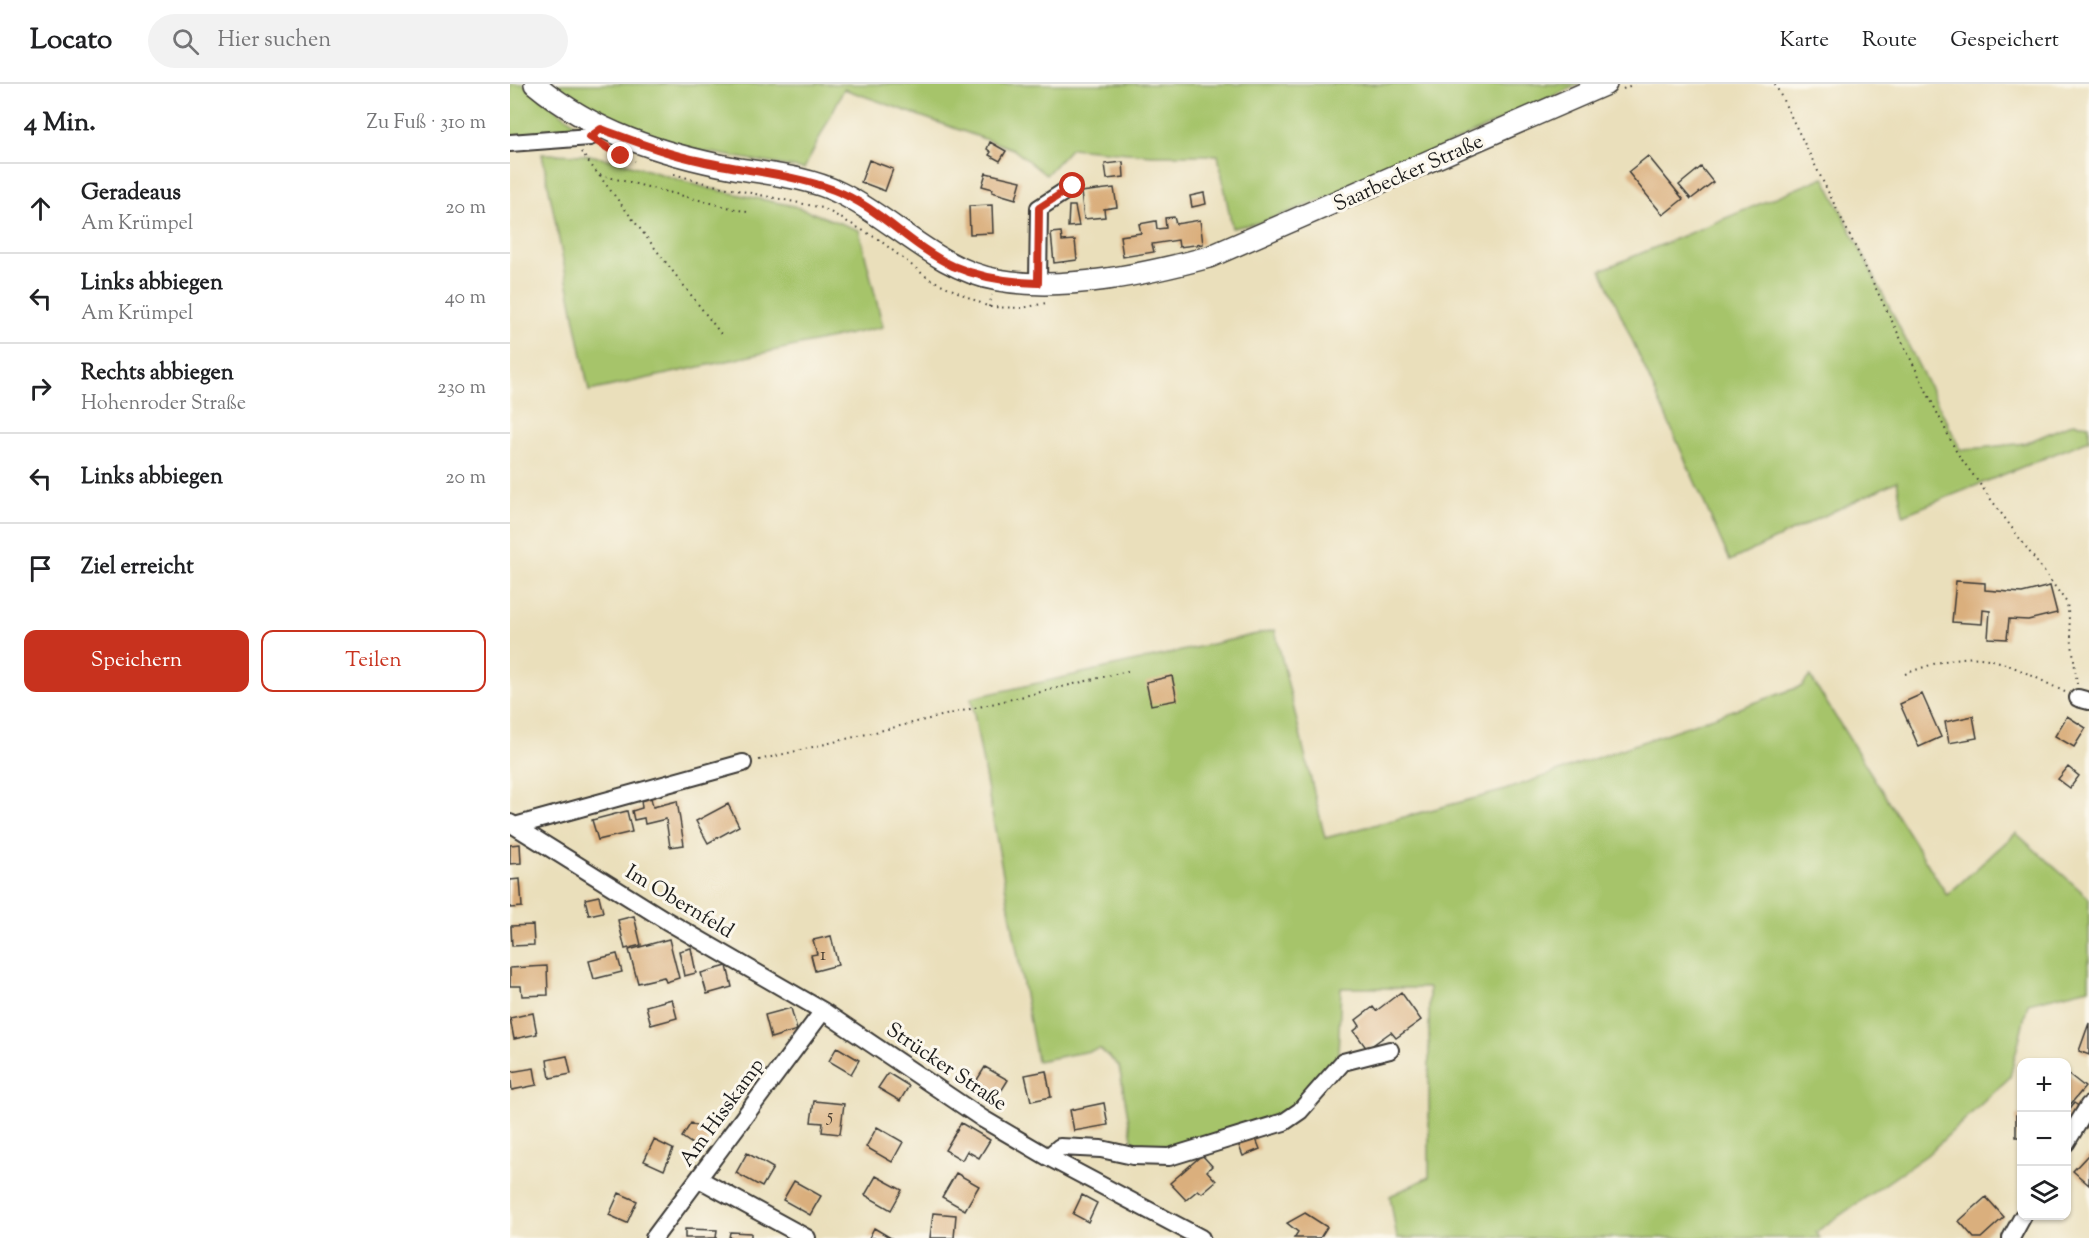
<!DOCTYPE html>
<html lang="de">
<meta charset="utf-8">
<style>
body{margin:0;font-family:"Sorts Mill Goudy",serif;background:#f2f2f2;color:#202124}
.controls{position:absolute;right:18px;bottom:18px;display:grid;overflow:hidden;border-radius:12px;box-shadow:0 2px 4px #0004}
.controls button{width:54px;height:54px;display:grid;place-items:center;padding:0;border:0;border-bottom:2px solid #e0e0e0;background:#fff;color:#202124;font:30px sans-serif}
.stop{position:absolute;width:18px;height:18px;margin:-14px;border:4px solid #c8321e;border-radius:50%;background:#fff}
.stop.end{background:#c8321e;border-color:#fff;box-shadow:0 2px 6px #0008}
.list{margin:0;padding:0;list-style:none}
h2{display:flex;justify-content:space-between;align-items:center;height:78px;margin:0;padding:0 24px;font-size:26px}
h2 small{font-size:20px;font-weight:400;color:#757577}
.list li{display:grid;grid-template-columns:39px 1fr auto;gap:18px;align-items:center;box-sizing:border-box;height:90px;padding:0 24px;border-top:2px solid #e0e0e0}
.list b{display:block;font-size:22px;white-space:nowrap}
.list p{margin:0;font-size:20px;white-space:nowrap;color:#757577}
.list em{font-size:20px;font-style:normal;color:#757577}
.actions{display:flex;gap:12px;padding:18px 24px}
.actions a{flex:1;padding:14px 0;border:2px solid #c8321e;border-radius:12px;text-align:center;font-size:21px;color:#c8321e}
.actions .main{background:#c8321e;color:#fff}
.icon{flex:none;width:33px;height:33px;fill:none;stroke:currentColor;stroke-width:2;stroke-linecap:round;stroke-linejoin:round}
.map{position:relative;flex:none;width:1579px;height:1154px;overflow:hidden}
header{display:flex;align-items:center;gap:36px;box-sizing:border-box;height:84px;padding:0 30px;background:#fff;border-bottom:2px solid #e0e0e0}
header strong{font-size:28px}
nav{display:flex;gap:33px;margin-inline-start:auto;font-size:21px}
.search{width:420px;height:54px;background:#f2f2f2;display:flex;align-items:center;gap:15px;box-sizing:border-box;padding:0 21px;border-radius:33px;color:#757577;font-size:22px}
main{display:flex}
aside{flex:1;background:#fff}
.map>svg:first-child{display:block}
</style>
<header>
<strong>Locato</strong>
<div class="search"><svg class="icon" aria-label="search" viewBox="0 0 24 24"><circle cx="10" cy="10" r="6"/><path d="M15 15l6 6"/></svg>Hier suchen</div>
<nav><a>Karte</a><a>Route</a><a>Gespeichert</a></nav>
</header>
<main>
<aside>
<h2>4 Min.<small>Zu Fuß · 310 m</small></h2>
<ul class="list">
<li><svg class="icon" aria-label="ahead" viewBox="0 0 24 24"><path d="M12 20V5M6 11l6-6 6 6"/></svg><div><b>Geradeaus</b><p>Am Krümpel</p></div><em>20 m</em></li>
<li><svg class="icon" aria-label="left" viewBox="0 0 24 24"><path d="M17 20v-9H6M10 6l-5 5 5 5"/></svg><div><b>Links abbiegen</b><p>Am Krümpel</p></div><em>40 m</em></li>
<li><svg class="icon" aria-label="right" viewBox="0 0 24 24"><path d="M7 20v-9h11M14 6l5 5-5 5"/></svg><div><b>Rechts abbiegen</b><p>Hohenroder Straße</p></div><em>230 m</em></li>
<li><svg class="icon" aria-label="left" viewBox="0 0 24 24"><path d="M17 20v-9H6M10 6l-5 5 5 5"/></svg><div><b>Links abbiegen</b></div><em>20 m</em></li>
<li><svg class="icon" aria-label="arrive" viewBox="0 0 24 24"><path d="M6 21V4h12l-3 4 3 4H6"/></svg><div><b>Ziel erreicht</b></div></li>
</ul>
<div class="actions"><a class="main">Speichern</a><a>Teilen</a></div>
</aside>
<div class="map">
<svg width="1579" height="1154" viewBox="0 0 1579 1154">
<rect width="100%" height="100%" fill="#fbf7ec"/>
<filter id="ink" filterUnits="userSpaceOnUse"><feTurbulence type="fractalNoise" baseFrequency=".0167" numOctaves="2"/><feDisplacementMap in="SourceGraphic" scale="12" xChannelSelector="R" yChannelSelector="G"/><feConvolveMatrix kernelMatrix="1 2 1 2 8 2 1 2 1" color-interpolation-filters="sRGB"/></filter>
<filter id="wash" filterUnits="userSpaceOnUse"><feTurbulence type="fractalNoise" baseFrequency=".008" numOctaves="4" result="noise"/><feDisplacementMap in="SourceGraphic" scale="24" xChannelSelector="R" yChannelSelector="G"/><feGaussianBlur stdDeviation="1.35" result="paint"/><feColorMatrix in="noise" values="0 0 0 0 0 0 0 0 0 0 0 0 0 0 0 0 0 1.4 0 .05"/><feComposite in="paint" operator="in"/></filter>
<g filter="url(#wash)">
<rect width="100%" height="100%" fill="#eadfbb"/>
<path fill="#a6c46b" stroke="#617044" stroke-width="1.5" d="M0 0H13L68 42 60 48 0 53Z
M39 0H1070L836 107 752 138 722 144 708 71H642L561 64 536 91 503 65 334 5 294 85 186 66 96 39Z
M32 70 79 71 107 77 197 104 284 122 349 146 373 243 79 307Z
M1314 93 1451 366 1516 359 1563 339 1579 341V356L1393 431 1387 397 1220 477 1091 186Z
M765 546 815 754 992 707 1292 602 1300 592 1437 811 1506 749 1579 814V904L1518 919 1500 993 1417 1071 1306 1148 1310 1154H887L880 1112 919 1093V904H831L828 970 786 1024 657 1067 624 1066 609 982 590 965 527 977 461 614Z"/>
<g id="blocks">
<path fill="#daaf7d" d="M480 58 496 67 490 77 479 71 481 68 477 65Z
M1138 72 1173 115 1153 131 1118 88Z
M359 76 383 85 375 107 351 98Z
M613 78 614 93 597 95 595 80Z
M1191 83 1203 98 1181 115 1169 101Z
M476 89 511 97 506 115 482 108 483 105 472 102Z
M604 104 607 123 594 125 595 133 574 135 571 108Z
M694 109 696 120 682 123 680 112Z
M482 121 483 149 460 150 459 122Z
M559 122H565L569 142 558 143Z
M664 133 666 140 690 136 693 160 669 163 668 156 642 160 644 168 613 173 610 152 631 149 629 140 646 137 647 145 656 144 655 134Z
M551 148 552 157 565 156 567 176 544 179 541 149Z
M1446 497 1475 499V506L1512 509 1540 502 1547 529 1518 536 1499 535 1497 555 1478 554 1480 527 1473 526 1472 540 1442 538Z
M662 592 667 616 641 621 636 598Z
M1412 610 1431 653 1409 663 1390 620Z
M1463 632 1467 654 1439 659 1435 638Z
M1557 632 1576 644 1564 663 1545 652Z
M1558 683 1569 692 1560 704 1548 695Z
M141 714 143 723 167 717 174 761 160 763 156 735 135 740 134 734 124 736 122 727 132 724 131 716Z
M218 720 229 742 198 759 186 737Z
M117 727 122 748 88 756 82 736Z
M10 760 11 779 0 780V761Z
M10 795 12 823 0 824V796Z
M89 812 93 828 79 831 75 815Z
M124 832 131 861 115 865 108 836Z
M23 841 24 861 2 862 1 842Z
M321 852 328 881 305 887 301 871 307 870 303 856Z
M159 855 169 894 156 898 154 893 128 899 119 866Z
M181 864 186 889 174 892 169 867Z
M107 870 112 888 84 895 79 877Z
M37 882 38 911 12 912 11 902H0V884Z
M217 882 222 903 197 910 191 889Z
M891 908 911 936 886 954 881 948 857 965 844 947 850 942 846 936 863 923 866 927Z
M162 915 167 934 141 941 136 922Z
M281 924 287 946 261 954 255 931Z
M23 929 27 950 4 955 0 934Z
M1579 939V971L1569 967Z
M327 963 349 976 341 990 319 977Z
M57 972 61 990 40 994 37 976Z
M475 983 498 996 485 1017 462 1004Z
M24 984 27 1001 2 1006 0 988Z
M536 987 541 1013 521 1017 515 991Z
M1556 988 1575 1003 1559 1022 1556 1020Z
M378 989 399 1002 390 1017 368 1004Z
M304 1017 334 1020 330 1050 312 1048 313 1039 301 1038Z
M594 1019 598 1041 564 1047 560 1026Z
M1564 1019 1573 1025 1563 1040 1556 1036V1030Z
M1506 1031H1512V1053H1506Z
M181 1039 200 1052 191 1066 172 1053Z
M451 1039 480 1056 469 1074 457 1067 452 1076 435 1066Z
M367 1043 393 1058 382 1078 356 1063Z
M744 1050 750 1065 733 1072 727 1057Z
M144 1056 163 1065 154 1086 134 1077Z
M237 1069 263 1084 252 1103 226 1089Z
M1579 1070V1101L1563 1087Z
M692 1071 702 1082 697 1087 706 1097 692 1109 688 1106 676 1116 660 1099Z
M446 1089 469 1102 455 1126 432 1113Z
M366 1092 392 1106 381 1126 355 1111Z
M284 1097 311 1112 300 1131 273 1116Z
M109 1109 127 1117 117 1139 99 1131Z
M572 1111 587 1119 578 1138 563 1130Z
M1476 1113 1494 1133 1471 1154H1464L1449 1137Z
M423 1129 446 1131 444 1154H420Z
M795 1129 817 1143 810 1154H784L788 1148 777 1139Z
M364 1144 381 1154H359Z
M175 1145 207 1146 206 1154H175Z
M220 1148 241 1149V1154H219Z"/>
</g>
</g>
<g filter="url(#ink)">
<use href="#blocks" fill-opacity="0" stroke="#3b3934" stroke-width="1.5"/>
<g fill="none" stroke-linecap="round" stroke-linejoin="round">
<g stroke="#3b3934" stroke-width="20">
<path id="minor" d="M0 59 80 53 91 45
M528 199 529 124 563 102
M1568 614 1579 617
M0 739 157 837 313 927 473 1035 538 1073 691 1154
M5 742 233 679
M1556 1059 1579 1021
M538 1073 550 1063 591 1065 623 1072 659 1073 774 1038 790 1027 833 978 880 966
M189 1095 297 1154
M144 1154 313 927
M1501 1154 1513 1132"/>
</g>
<g stroke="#3b3934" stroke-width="24">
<path id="major" d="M25 0C83 48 151 70 224 84 259 90 298 93 330 109 384 135 426 185 488 196 553 208 636 190 699 173L1096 0"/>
</g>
<path stroke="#3b3934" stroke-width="2" stroke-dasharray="1.5 4.5" stroke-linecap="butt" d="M1265 0 1447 369 1557 519 1567 600
M1113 5 1124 0
M71 68 211 250
M108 70 125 77
M164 90 198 100 313 124 368 155 418 194 479 223 512 224 536 219
M90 91 237 128
M479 223 482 211
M1395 590C1472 560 1485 574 1555 608
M249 676 622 586"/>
<use href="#minor" stroke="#fff" stroke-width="16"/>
<use href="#major" stroke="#fff" stroke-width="21"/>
</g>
</g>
<g fill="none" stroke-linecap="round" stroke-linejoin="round" filter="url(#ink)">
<path stroke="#c8321e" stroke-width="8" d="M111 72 80 53 91 45C124 57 156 70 191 77 235 87 282 90 324 106 369 123 400 162 443 182 471 194 498 198 528 199L529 124 563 102"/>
</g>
<g text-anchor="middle" stroke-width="6" stroke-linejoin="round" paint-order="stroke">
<g font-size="18" fill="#4c4134">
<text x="313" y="876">1</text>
<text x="320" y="1037">5</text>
</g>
<g font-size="21" fill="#1c1c1c" stroke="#fbf7ec">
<text transform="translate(898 88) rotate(-24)" y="7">Saarbecker Straße</text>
<text transform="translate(170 817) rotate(31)" y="7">Im Obernfeld</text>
<text transform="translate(437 982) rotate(34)" y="7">Strücker Straße</text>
<text transform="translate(211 1028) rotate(-54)" y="7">Am Hisskamp</text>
</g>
</g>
</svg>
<div class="controls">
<button>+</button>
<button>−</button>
<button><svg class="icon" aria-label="layers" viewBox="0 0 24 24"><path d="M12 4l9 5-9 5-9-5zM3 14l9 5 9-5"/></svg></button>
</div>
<div class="stop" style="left:563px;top:102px"></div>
<div class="stop end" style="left:111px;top:72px"></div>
</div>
</main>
